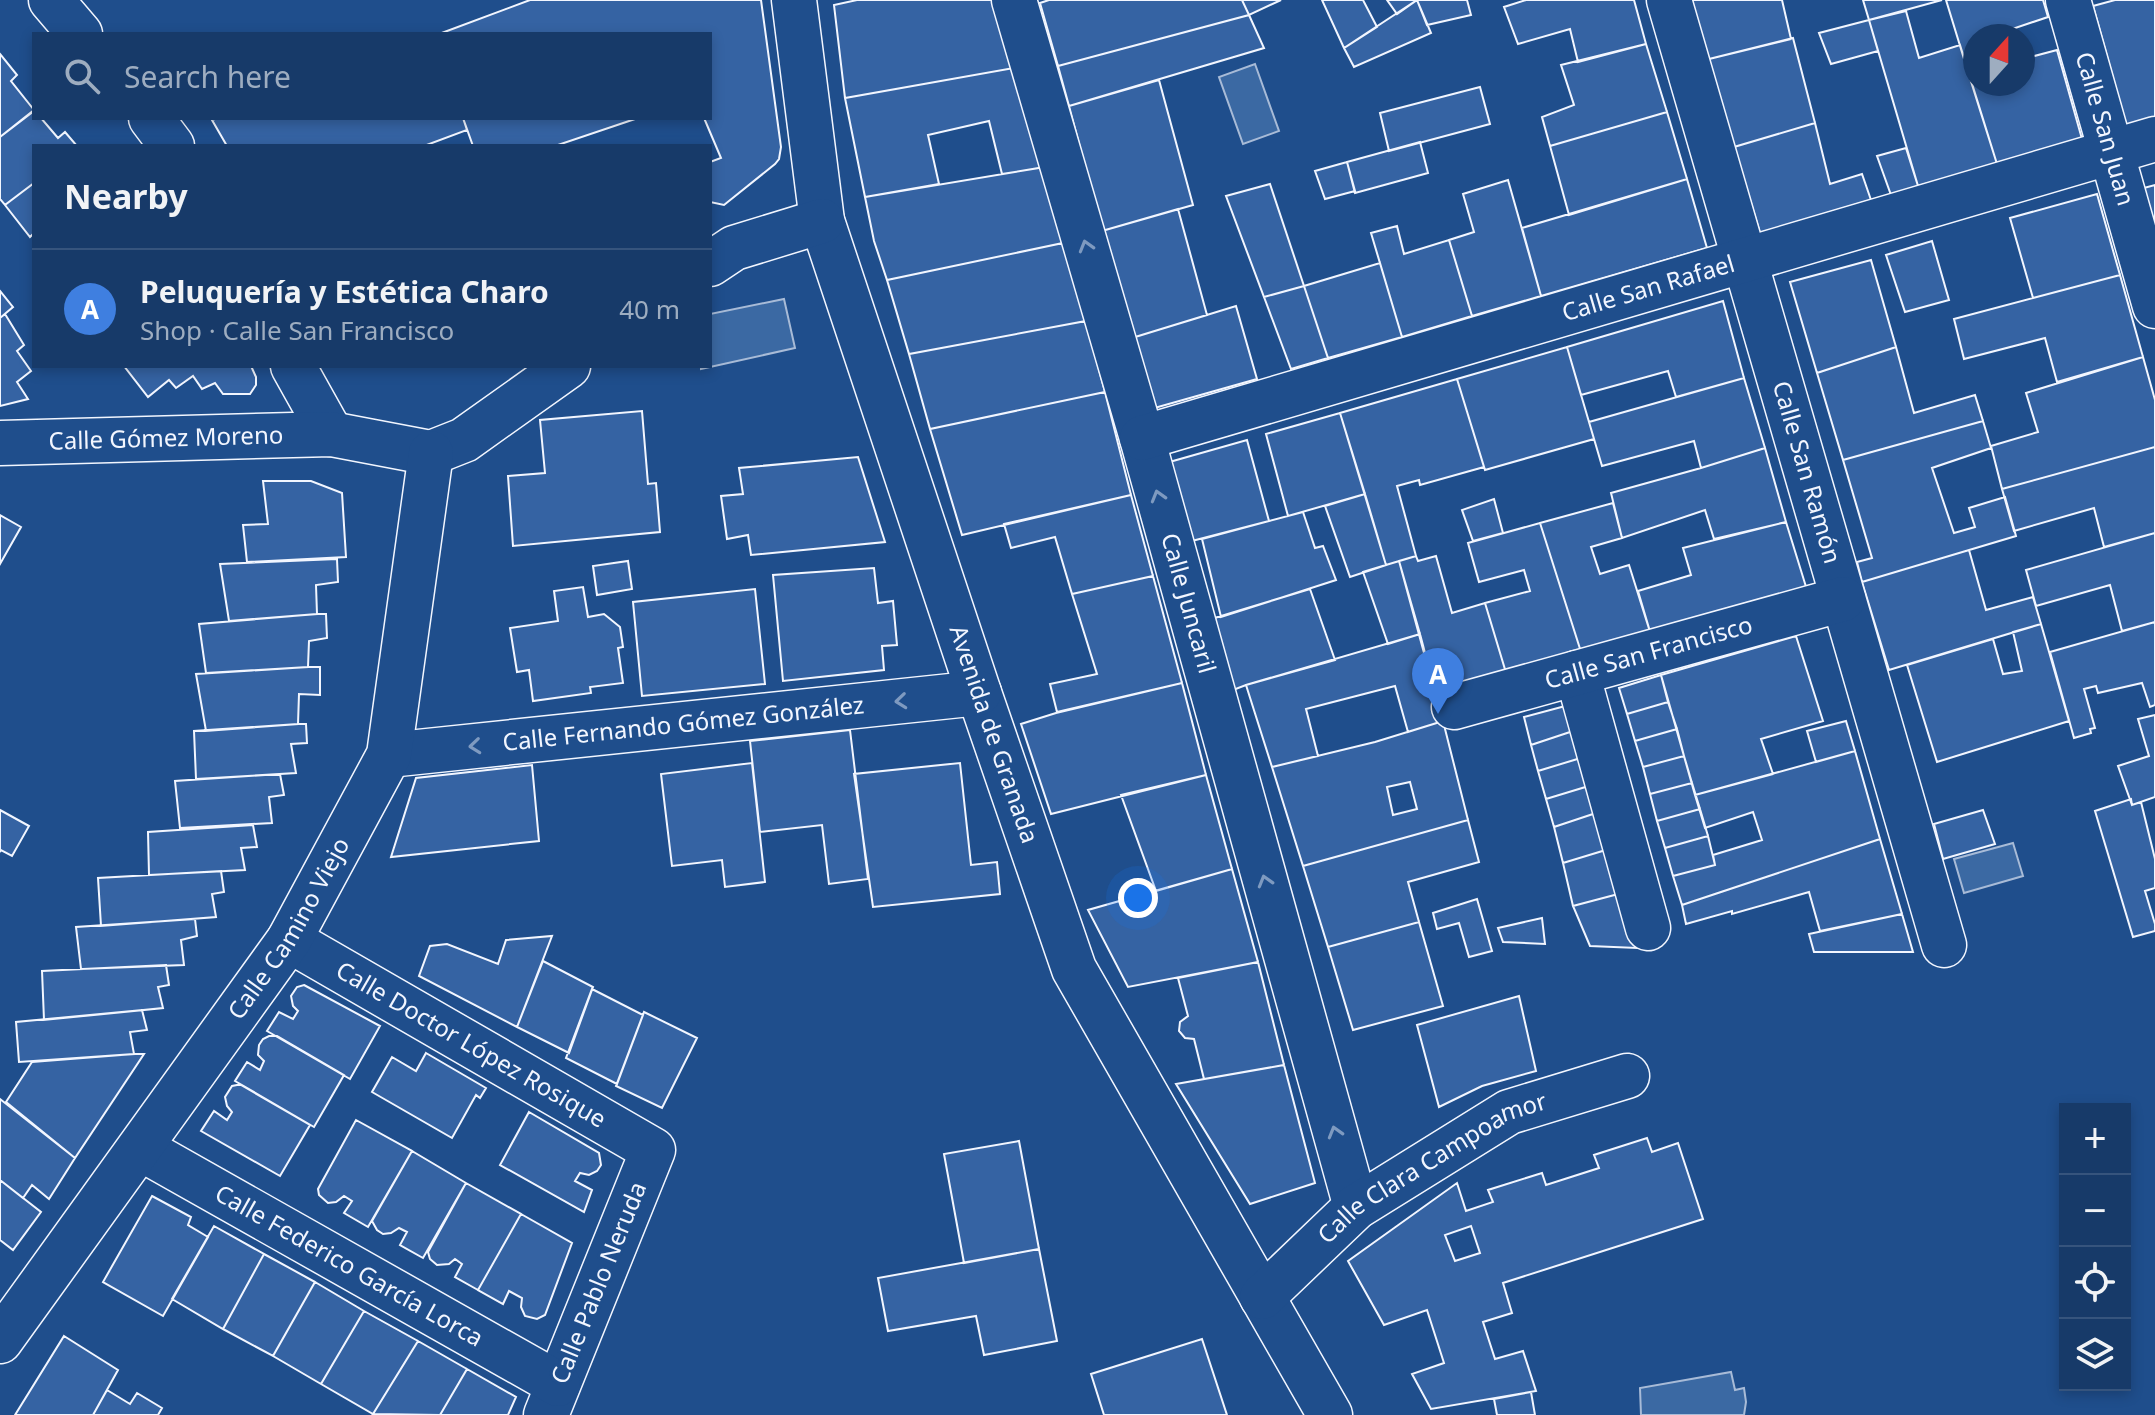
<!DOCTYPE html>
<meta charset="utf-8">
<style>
body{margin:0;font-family:"Noto Sans",sans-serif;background:#244571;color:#f1f3f6}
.controls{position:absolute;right:24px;bottom:24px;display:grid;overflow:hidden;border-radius:0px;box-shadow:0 4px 12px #0003}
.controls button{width:72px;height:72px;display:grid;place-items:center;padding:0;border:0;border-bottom:2px solid #36547d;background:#173a69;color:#f1f3f6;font:40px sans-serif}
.compass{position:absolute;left:1963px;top:24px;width:72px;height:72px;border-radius:50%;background:#173a69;box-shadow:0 4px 12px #0003;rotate:21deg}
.you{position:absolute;left:1138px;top:898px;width:28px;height:28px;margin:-20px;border:6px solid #fff;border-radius:50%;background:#1a73e8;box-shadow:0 0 0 12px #1a73e833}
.badge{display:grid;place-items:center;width:52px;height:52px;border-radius:50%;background:#95b2f1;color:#fff;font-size:26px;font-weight:700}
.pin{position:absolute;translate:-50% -66px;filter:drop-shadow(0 2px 4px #0008)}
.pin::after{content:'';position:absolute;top:42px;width:28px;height:24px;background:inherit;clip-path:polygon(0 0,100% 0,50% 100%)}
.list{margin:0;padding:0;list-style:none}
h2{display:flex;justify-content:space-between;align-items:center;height:104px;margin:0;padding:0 32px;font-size:34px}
h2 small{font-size:26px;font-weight:400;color:#9eadc0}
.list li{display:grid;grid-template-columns:52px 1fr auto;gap:24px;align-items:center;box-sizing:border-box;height:120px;padding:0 32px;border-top:2px solid #36547d}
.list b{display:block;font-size:30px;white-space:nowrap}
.list p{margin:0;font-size:26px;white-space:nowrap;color:#9eadc0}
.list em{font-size:26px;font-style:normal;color:#9eadc0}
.icon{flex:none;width:44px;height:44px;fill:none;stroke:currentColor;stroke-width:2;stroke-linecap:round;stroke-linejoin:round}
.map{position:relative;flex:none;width:2155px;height:1415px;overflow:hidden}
.search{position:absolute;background:#173a69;box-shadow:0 4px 12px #0003;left:32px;top:32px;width:680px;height:88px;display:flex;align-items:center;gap:20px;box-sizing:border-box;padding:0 28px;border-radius:0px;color:#9eadc0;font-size:30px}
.panel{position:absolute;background:#173a69;box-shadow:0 4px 12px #0003;left:32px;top:144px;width:680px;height:224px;border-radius:0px}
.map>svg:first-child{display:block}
</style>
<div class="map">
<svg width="2155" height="1415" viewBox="0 0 2155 1415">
<rect width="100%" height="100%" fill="#1f4e8c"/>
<path fill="#3b69a3" stroke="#a8bbd7" stroke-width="2" d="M1255 64 1279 131 1243 144 1219 77Z
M784 299 795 348 701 369V366H710V314Z
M2013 843 2023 876 1964 893 1954 859Z
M1731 1372 1735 1390 1744 1388 1746 1402 1744 1415H1641L1640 1388Z"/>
<path fill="#3563a3" stroke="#f2f6ff" stroke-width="2" fill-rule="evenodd" d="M530 0H761L781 147 779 159 775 164 724 205 710 202V162L721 158 704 118H710V34H439Z
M857 0H1001L1020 67 845 98 834 5Z
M1049 0H1242L1249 15 1058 66 1040 3Z
M1242 0H1281L1249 15Z
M1322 0H1363L1377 27 1344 48Z
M1387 0H1417L1397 14Z
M1417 0 1431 33 1354 67 1344 48Z
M1417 0H1467L1471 15 1427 25Z
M1526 0H1634L1646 44 1578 62 1570 29 1518 44 1504 7Z
M1691 0H1782L1791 39 1709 59Z
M1863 0H1942L1869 20Z
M1946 0H2043L2048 17 2012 29 2015 36H1975V74L1969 75Z
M2115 0H2155V118L2126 125 2093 6Z
M1906 11 1919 58 1960 45 1997 164 1918 186 1869 20Z
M1249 15 1264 48 1069 106 1058 66Z
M1869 20 1878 51 1831 64 1819 33Z
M1793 38 1815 123 1734 147 1709 59Z
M1646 44 1667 112 1550 146 1542 117 1574 105 1561 65Z
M2057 50 2082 139 1997 164 1969 75 1975 74V84H2023V59Z
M0 54 17 75 11 81 34 110 0 137Z
M1020 67 1045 167 1002 174 989 121 928 135 939 184 865 197 845 98Z
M1159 80 1193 205 1102 231 1069 106Z
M1480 87 1490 124 1389 151 1380 113Z
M34 111V118H41L58 138 65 132 77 146H34V183L5 205 0 199V137Z
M1667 112 1687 179 1569 215 1550 146Z
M218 118H463L467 130 424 146H227L212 120Z
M463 118H638L555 146H473Z
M1815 123 1830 184 1862 174 1871 200 1760 233 1734 147Z
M1420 142 1428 173 1355 193 1347 162Z
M1906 148 1918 186 1891 195 1877 156Z
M1347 162 1355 191 1325 199 1315 171Z
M1045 167 1063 243 887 280 874 241 865 197Z
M1687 179 1707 248 1541 296 1522 228Z
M1508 180 1541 296 1472 316 1449 240 1474 232 1463 194Z
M34 183V233L30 237 5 205Z
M1270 184 1304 286 1264 297 1226 196Z
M2155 185V225L2144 188Z
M2097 194 2120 275 2033 298 2010 218Z
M1178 209 1207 315 1132 338 1102 231Z
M1397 226 1404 254 1449 240 1472 316 1402 337 1371 233Z
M1932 241 1949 300 1905 312 1886 255Z
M1063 243 1086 321 909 354 887 280Z
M1871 260 1896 347 1817 373 1790 282Z
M1380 263 1402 337 1328 358 1304 286Z
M2120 275 2143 357 2057 382 2045 338 1964 359 1954 319Z
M1304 286 1328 358 1291 369 1264 297Z
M0 291 13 307 0 318Z
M1723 301 1744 378 1676 397 1668 371 1581 395 1567 347Z
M1236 306 1257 379 1151 409 1132 338Z
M5 314 24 345 17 351 31 371 17 382 28 399 0 406V318Z
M1086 321 1105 392 930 429 909 354Z
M1567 347 1594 439 1485 470 1457 379Z
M1896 347 1914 413 1975 395 1983 421 1843 460 1817 373Z
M2143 357 2155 400V447L2002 489 1991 446 2038 432 2026 393Z
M124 366H251L256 377V385L250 394H223L215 383 202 389 193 376 176 388 169 380 148 397Z
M1744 378 1765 448 1701 468 1694 441 1602 466 1589 422Z
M1457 379 1484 467 1420 485 1419 480 1397 486 1416 556 1386 565 1340 413Z
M1105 392 1131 495 962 535 930 429Z
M642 411 648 484 656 483 660 532 513 546 508 476 545 473 540 420Z
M1340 413 1365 494 1288 516 1266 434Z
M1983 421 1991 448 1932 468 1954 533 1975 527 1969 508 2005 497 2016 536 1862 582 1857 562 1872 558 1843 460Z
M1247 440 1269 521 1188 542 1166 463Z
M2155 447V533L2104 547 2094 508 2014 531 2002 489Z
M1765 448 1786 522 1714 539 1705 510 1622 538 1611 493 1701 468Z
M858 457 885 542 751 555 748 535 727 539 721 496 743 494 739 468Z
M263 481H311L342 493 346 557 247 562 243 525 268 524Z
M1365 494 1386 565 1350 577 1325 506Z
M1131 495 1153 576 1072 594 1055 537 1011 548 1004 524Z
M1494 499 1503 533 1473 541 1462 510Z
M1613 503 1622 538 1591 547 1600 574 1629 565 1651 635 1582 655 1540 523Z
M1303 512 1315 548 1323 546 1336 580 1221 617 1202 539Z
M0 515 21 527 0 564Z
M1786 522 1807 590 1651 635 1638 591 1691 575 1683 548Z
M1540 523 1582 655 1507 676 1485 603 1530 591 1524 570 1479 582 1468 543Z
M2155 533V622L2122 631 2110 585 2036 606 2026 570Z
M1969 550 1986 610 2033 597 2041 624 1889 670 1862 582Z
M1416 556 1418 561 1436 556 1452 613 1485 603 1507 676 1436 697 1399 561Z
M337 559 338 582 316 585 317 614 229 621 220 564Z
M628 561 632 589 597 595 593 566Z
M1399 561 1420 634 1388 644 1363 572Z
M874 568 878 603 893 601 897 645 882 646 884 670 783 681 773 575Z
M1153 576 1182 683 1057 712 1050 684 1097 674 1072 594Z
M583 587 588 617 604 614 620 627 623 647 618 648 623 683 590 687 591 693 533 701 529 670 517 672 510 628 558 621 554 591Z
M755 589 765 684 642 696 633 602Z
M1310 589 1335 660 1246 685 1228 692 1208 620Z
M317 614H326L327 638 309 641 308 667 206 673 199 624Z
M2155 622V705L2150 707 2142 683 2098 693 2096 686 2084 689 2095 728 2090 729 2091 733 2074 738 2050 652Z
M2041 624 2069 721 1937 762 1907 665 1993 639 2003 674 2022 671 2013 632Z
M1420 634 1443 721 1408 732 1395 686 1306 709 1318 756 1272 767 1246 685Z
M1796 636 1823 721 1761 739 1773 774 1695 795 1661 675Z
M308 667H320V695L299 694 298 724 206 731 196 674Z
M1661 675 1668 702 1627 714 1619 688Z
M1182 683 1206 775 1051 814 1021 724 1056 713Z
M1668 702 1677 729 1635 741 1627 714Z
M1569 705 1576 730 1531 745 1524 717Z
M2155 715V797L2132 805 2118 766 2149 756 2138 719Z
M1443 721 1468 820 1303 866 1272 767 1375 742ZM1410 782 1417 809 1393 815 1387 787Z
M1846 721 1855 751 1816 762 1807 731Z
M298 724H306L307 743 291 744 296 773 196 779 194 731Z
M1677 729 1684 756 1643 767 1635 741Z
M850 730 868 879 829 884 822 825 760 832 750 741Z
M1576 730 1584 757 1538 771 1531 745Z
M1855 751 1880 839 1682 905 1673 876 1715 865 1713 855 1762 840 1753 812 1705 828 1695 795Z
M1684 756 1692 783 1650 794 1643 767Z
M1584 757 1592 785 1546 799 1538 771Z
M752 763 765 882 725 887 722 860 672 866 661 774Z
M960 763 971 865 997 862 1000 894 873 907 854 774Z
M532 765 539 841 391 857 416 778Z
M280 774 284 795 269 797 272 823 180 828 175 781Z
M1206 775 1232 869 1156 891 1121 795Z
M1692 783 1700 809 1657 821 1650 794Z
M1592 785 1599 812 1554 827 1546 799Z
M2131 799 2132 805 2141 802 2155 859V888L2145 891 2155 924V931L2133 937 2095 811Z
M1700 809 1708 836 1665 848 1657 821Z
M0 810 29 826 12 856 1 850 0 852Z
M1983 810 1995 844 1943 859 1934 824Z
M1599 812 1609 849 1563 863 1554 827Z
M1468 820 1479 862 1408 882 1419 922 1328 947 1303 866Z
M253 825 257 847 241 848 245 870 149 875 148 832Z
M1708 836 1715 865 1673 876 1665 848Z
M1880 839 1902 914 1820 931 1809 892 1732 914V911L1686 924 1682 905Z
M1609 849 1622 893 1573 906 1563 863Z
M1232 869 1258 962 1128 987 1088 910Z
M221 871 224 892 212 894 216 917 101 926 98 878Z
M1622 893 1637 948 1590 946 1573 906Z
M1477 899 1492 951 1469 957 1459 923 1437 929 1433 913Z
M1902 914 1913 952H1814L1809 934Z
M1542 918 1545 944 1503 942 1498 928Z
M195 919 197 936 181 940 184 965 81 969 76 927Z
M1419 922 1443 1006 1353 1030 1328 947Z
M552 936 517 1027 419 976 430 946 447 944 498 964 506 940Z
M543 961 593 987 569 1053 517 1027Z
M1258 962 1284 1065 1204 1079 1194 1039 1185 1038 1179 1031 1180 1022 1188 1016 1178 978Z
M166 965 169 985 158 987 163 1008 44 1020 42 971Z
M304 985 380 1026 350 1079 267 1031 279 1012 293 1019 298 1011 293 1006 291 996 297 987Z
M592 989 643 1015 617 1084 566 1058Z
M1519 996 1536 1071 1482 1086 1439 1107 1417 1025Z
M142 1010 147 1030 130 1032 134 1054 19 1062 16 1022Z
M644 1012 697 1038 662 1108 616 1086Z
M269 1036H277L344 1075 314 1127 235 1081 247 1062 260 1070 264 1061 258 1055 259 1045 263 1039Z
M426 1053 486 1088 480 1098 476 1095 452 1138 372 1092 392 1057 416 1071Z
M134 1054H144L75 1158 6 1102 32 1062Z
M1284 1065 1315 1183 1250 1204 1176 1084Z
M237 1085H241L310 1125 280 1176 201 1131 214 1111 227 1120 232 1112 227 1106 225 1097 232 1086Z
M0 1099 75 1158 49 1199 32 1185 23 1198 0 1180Z
M529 1112 599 1153 601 1165 597 1171 589 1175 580 1173 575 1181 592 1190 584 1212 500 1165Z
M356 1120 412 1151 368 1227 344 1213 352 1201 344 1196 336 1202 328 1203 319 1195 318 1189Z
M1647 1138 1652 1152 1678 1143 1703 1219 1503 1283 1512 1313 1483 1322 1495 1359 1523 1351 1536 1391 1431 1409 1412 1374 1444 1363 1427 1310 1384 1325 1348 1261 1457 1183 1466 1211 1493 1202 1488 1190 1542 1173 1546 1185 1599 1168 1594 1155ZM1471 1226 1480 1253 1455 1261 1445 1235Z
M1019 1141 1039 1249 964 1263 944 1154Z
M412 1151 466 1183 423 1258 400 1245 407 1232 399 1228 391 1233 383 1234 377 1230 372 1221Z
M0 1180 41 1212 13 1250 0 1240Z
M466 1183 521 1214 478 1290 455 1277 462 1264 455 1259 449 1264 437 1265 430 1259 428 1252Z
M152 1196 191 1217 188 1225 208 1237 163 1316 103 1282Z
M521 1214 572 1243 545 1315 537 1319 525 1316 521 1307 522 1298 509 1291 503 1304 478 1290Z
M214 1226 264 1254 223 1329 172 1299Z
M1039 1249 1057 1341 984 1355 976 1316 888 1331 878 1278Z
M264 1254 315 1282 273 1356 223 1329Z
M315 1282 364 1311 321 1384 273 1356Z
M364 1311 418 1341 373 1414 321 1384Z
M64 1336 118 1370 93 1415H15Z
M1202 1339 1227 1415H1104L1091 1374Z
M418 1341 467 1369 440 1415 373 1414Z
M467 1369 516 1397 508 1415H440Z
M107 1390 130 1404 137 1393 162 1408 158 1415H93Z
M1531 1392 1535 1415H1497L1494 1399Z"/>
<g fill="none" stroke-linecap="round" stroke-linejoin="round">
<g stroke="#f2f6ff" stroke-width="47">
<g id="minor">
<path d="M51 0 80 34"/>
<path id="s1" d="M794 0 822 221 979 693 1074 969 1330 1415"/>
<path id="s2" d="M1014 0 1142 438 1356 1207"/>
<path id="s3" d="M1669 0 1944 945"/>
<path id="s4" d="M2068 0 2155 306"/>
<path d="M151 118 172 146"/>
<path d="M710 264 734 248 822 221"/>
<path d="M293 366 331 434"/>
<path id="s5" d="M1142 438 2155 139"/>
<path id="s6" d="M0 443 331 434 431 453 464 440 568 366"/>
<path d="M1577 673 1648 928"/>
<path id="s7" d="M1454 707 1843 599"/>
<path id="s8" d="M389 755 979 693"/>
<path id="s9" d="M289 940 653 1150 546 1415"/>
<path id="s10" d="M140 1148 558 1384"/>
<path id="s11" d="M1262 1297 1356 1207 1509 1112 1627 1076"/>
<path id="s12" d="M0 1341 289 940 389 755 431 453"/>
</g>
</g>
<use href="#minor" stroke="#1f4e8c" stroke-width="44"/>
</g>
<defs><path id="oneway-chevron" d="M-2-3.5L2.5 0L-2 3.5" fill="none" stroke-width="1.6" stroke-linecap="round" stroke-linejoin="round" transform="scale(2)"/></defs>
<g stroke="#7e9ac0">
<use href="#oneway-chevron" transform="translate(1086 246) rotate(-106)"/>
<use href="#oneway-chevron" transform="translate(1158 496) rotate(-106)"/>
<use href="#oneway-chevron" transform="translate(901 701) rotate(174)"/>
<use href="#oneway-chevron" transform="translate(475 746) rotate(174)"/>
<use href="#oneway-chevron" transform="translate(1265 881) rotate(-106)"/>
<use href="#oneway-chevron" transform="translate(1335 1132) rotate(-106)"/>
</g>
<g text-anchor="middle" stroke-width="6" stroke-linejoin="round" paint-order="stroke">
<g font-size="24" fill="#f2f6ff" stroke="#1f4e8c">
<text dy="8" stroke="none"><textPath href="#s4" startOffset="134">Calle San Juan</textPath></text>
<text dy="8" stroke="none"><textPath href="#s5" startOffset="528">Calle San Rafael</textPath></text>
<text dy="8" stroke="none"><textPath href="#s6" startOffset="166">Calle Gómez Moreno</textPath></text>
<text dy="8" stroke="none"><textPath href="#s3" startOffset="492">Calle San Ramón</textPath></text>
<text dy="8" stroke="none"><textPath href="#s2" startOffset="628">Calle Juncaril</textPath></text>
<text dy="8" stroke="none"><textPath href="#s7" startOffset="202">Calle San Francisco</textPath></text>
<text dy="8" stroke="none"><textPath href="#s8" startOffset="296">Calle Fernando Gómez González</textPath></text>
<text dy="8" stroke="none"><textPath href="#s1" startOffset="764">Avenida de Granada</textPath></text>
<text dy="8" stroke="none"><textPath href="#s12" startOffset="504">Calle Camino Viejo</textPath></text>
<text dy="8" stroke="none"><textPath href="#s9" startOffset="210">Calle Doctor López Rosique</textPath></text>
<text dy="8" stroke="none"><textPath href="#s11" startOffset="216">Calle Clara Campoamor</textPath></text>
<text dy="8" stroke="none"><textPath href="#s10" startOffset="240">Calle Federico García Lorca</textPath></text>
<text transform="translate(599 1283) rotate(-68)" y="8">Calle Pablo Neruda</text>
</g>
</g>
</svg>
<div class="controls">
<button>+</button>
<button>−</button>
<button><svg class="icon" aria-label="locate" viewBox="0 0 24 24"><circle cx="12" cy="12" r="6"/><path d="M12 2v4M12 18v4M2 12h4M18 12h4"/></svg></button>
<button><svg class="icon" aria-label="layers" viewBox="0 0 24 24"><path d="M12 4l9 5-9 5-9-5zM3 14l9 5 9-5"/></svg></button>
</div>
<svg class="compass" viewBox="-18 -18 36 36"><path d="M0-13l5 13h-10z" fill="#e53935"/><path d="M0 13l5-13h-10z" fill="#9eadc0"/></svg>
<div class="you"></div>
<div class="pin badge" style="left:1438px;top:714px;background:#3f7fe0">A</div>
<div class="search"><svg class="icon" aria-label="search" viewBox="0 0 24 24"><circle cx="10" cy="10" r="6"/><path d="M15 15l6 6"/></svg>Search here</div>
<section class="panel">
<h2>Nearby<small></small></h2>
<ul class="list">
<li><span class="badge" style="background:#3f7fe0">A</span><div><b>Peluquería y Estética Charo</b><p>Shop · Calle San Francisco</p></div><em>40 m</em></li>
</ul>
</section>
</div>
